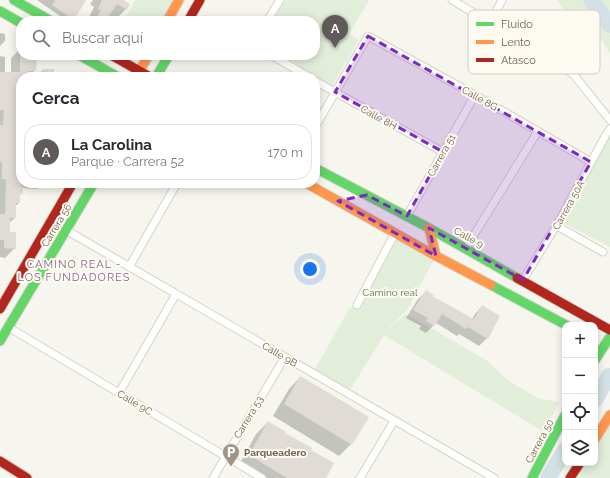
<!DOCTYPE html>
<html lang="es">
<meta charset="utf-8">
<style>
body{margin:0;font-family:Raleway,sans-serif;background:#f2f2f3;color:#2b2b33}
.controls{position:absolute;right:12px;bottom:12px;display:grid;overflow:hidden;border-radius:8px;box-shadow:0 2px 10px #0003}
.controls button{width:36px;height:36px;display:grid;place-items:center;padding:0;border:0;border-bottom:1px solid #e1e1e2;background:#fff;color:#2b2b33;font:20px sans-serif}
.you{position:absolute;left:310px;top:269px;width:14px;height:14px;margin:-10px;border:3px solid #fff;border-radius:50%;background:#1a73e8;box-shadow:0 0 0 6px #1a73e833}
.badge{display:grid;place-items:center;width:26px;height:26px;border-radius:50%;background:#605b59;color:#fff;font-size:13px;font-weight:700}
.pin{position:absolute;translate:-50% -33px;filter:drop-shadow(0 1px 2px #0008)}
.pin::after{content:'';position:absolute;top:21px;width:14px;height:12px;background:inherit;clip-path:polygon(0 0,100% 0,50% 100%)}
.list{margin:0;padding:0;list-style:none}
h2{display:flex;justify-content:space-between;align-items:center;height:52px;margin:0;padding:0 16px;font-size:17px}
h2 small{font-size:13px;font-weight:400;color:#7c7c81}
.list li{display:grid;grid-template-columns:26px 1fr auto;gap:12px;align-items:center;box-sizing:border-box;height:56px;margin:0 8px 8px;padding:0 8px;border:1px solid #e1e1e2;border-radius:16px}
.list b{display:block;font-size:15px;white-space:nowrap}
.list p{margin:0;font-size:13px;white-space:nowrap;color:#7c7c81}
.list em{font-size:13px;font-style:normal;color:#7c7c81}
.icon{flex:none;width:22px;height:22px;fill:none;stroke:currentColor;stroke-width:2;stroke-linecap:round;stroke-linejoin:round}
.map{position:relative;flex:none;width:610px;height:478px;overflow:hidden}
.search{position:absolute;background:#fff;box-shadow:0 2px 10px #0003;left:16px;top:16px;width:304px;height:44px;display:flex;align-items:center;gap:10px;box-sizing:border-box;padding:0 14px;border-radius:16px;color:#7c7c81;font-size:15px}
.panel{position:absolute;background:#fff;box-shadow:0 2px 10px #0003;left:16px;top:72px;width:304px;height:116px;border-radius:16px}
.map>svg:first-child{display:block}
</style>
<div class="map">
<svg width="610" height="478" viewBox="0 0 610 478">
<rect width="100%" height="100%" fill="#f6f5ee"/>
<path fill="#e2edda" d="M135 0H179L167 21H123Z
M285 0H369L349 34 359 40 332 86 282 55H315V21H272Z
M557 0H610V53L585 16 580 23 578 22 576 26Z
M610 129V247L559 221Z
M395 233 436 256 407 310 391 326 385 335 393 325 406 314 486 360 506 379 537 398 559 402 544 432 384 335 348 393 313 373 349 309 357 305Z
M610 415V478H570L580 463H595V439Z"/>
<path fill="#0003" d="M37 0H82L71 21H67Z
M93 0H123L126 9 115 20 108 15 104 21H91L88 19 94 7 90 4Z
M0 33 5 34V41L0 46Z
M21 48V55H36L35 70 29 77H21V183H43L37 189 22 188V193L19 196V203L15 206V218L9 223V233L15 248 5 258 0 257V56L5 57V73H11V58Z
M43 70 53 76H63L68 72H74V77H36Z
M426 292 431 297 472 319 475 314 482 306 487 338 479 346 459 334 457 336 436 323 426 333 419 329 421 326 406 318 418 299Z
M300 377 351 444 339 456 273 416 289 389Z
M268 422 310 451 325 478H257L238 467 256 434Z"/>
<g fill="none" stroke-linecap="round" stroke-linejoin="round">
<path stroke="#d1e1e6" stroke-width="16" d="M591 0 610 25
M595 400 609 376
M548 478 565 450"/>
</g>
<path fill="#e0dbd4" d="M55 0H86L74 20 52 5Z
M102 0H123L130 4 127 10 117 4 105 21 97 17 101 10 98 9Z
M20 55H37L36 71H29V77H21V186H23V194H20V203H16V218H10V232H16V249L4 248V240H0V214H5L6 179H2V162H0V125H3L4 110H0V72H20Z
M43 69H54V77H42Z
M426 290 434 295 432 296 474 319 482 305 500 316 488 339 468 327 466 329 442 314 435 326 426 321 428 318 413 310Z
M300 376 369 417 352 445 284 404Z
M268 421 286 432 285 433 312 448 311 450 334 463 326 478H287L249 455Z"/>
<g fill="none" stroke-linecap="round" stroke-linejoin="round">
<g stroke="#d6d2cc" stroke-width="9">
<path id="street" d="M452 0 559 63 574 75 610 120
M267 21 280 0
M490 23 502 0
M271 55 309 77
M315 81 443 152
M315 127 368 36 475 95 591 162
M407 216 475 95
M557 226 603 252
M66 230 494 478
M466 248 538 131
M129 267 177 183
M523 280 559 221 607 133 610 129
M357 305 395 233
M8 327 262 478
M119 393 176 294
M213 478 285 357
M360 478 394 421"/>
</g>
<g stroke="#d6d2cc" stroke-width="11">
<path id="fast" d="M14 0 51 21
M0 11 21 23
M79 55 118 77
M156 77 169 55
M315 168 429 228 517 278
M491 285 566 325
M0 341 94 183
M595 360 610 337
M532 478 565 415"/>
</g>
<g stroke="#d6d2cc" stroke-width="11">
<path id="slow" d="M167 21 179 0
M136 76 149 55
M306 183 436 256 491 285
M429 228 436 256
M595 439 610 415"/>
</g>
<g stroke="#d6d2cc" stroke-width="11">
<path id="jam" d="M188 21 200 0
M111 55 150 77
M517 278 610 330
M0 309 73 183
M0 461 27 478
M570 478 580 463"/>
</g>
<use href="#street" stroke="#fefefc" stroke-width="7"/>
<use href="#fast" stroke="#63d668" stroke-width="9"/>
<use href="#slow" stroke="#ff974d" stroke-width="9"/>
<use href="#jam" stroke="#b3261e" stroke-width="9"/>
</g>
<path fill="#7b2cbf" fill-opacity="0.2" stroke="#7b2cbf" stroke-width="3" stroke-dasharray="8 5" stroke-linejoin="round" d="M368 36 591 162 523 280 429 228 436 256 338 201 367 195 407 216 443 152 335 92Z"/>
<defs>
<g id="parking-pin" transform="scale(0.9)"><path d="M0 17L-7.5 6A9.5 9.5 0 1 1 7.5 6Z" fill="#a09587" stroke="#fdfaf1"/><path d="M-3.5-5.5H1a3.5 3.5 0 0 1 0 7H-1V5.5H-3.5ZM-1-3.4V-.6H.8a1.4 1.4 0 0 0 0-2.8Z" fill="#fff"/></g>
</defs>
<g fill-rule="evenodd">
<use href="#parking-pin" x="231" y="452"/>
</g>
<g text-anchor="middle" stroke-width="4" stroke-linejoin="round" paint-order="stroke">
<g font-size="10" fill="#726250" stroke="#fdfaf1">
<text transform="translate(480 98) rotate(29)" y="4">Calle 8G</text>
<text transform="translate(379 117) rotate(29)" y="4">Calle 8H</text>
<text transform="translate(441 155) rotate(-61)" y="4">Carrera 51</text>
<text transform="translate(568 205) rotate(-61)" y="4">Carrera 50A</text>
<text transform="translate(56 225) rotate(-59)" y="4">Carrera 56</text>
<text transform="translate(469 237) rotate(29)" y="4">Calle 9</text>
<text transform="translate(280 354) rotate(30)" y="4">Calle 9B</text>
<text transform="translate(135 402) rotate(31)" y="4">Calle 9C</text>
<text transform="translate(248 417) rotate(-59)" y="4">Carrera 53</text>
<text transform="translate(539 441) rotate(-62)" y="4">Carrera 50</text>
</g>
<g font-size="10" fill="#547c4d" stroke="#fdfaf1">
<text x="390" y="296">Camino real</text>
</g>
<g font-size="10" font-weight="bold" fill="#726250" stroke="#fdfaf1" text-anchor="start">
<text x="244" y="456">Parqueadero</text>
</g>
<g font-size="11" letter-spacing="1" fill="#87688e" stroke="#fdfaf1">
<text x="74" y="268">CAMINO REAL -<tspan x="74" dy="13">LOS FUNDADORES</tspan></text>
</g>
</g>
<rect x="468" y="10" width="132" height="64" rx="6" fill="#fdfaf1" stroke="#d3ccc1" stroke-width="1"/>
<rect x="476" y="22" width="18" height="4" fill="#63d668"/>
<rect x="476" y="40" width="18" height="4" fill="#ff974d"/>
<rect x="476" y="58" width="18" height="4" fill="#b3261e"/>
<g font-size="11" fill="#726250">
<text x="501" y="28">Fluido</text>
<text x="501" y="46">Lento</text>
<text x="501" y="64">Atasco</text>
</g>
</svg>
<div class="controls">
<button>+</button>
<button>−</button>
<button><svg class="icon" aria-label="locate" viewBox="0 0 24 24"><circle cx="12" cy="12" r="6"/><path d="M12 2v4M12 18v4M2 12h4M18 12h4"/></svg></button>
<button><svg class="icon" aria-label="layers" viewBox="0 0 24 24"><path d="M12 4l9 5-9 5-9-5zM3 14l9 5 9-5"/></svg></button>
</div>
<div class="you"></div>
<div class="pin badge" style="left:335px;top:48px">A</div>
<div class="search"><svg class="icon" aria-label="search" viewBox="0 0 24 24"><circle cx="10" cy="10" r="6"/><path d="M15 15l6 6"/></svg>Buscar aquí</div>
<section class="panel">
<h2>Cerca<small></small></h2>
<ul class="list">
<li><span class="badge">A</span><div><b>La Carolina</b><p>Parque · Carrera 52</p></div><em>170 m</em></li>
</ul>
</section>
</div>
